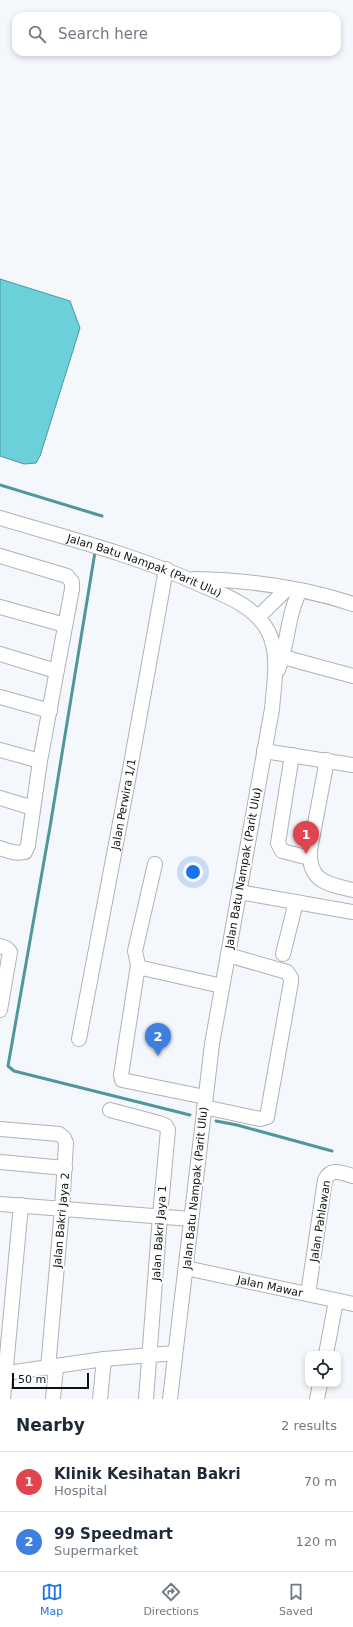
<!DOCTYPE html>
<style>
body{margin:0;font-family:"DejaVu Sans",sans-serif;background:#f2f2f3;color:#1f2937}
.controls{position:absolute;right:12px;bottom:12px;display:grid;overflow:hidden;border-radius:8px;box-shadow:0 2px 6px #0003}
.controls button{width:36px;height:36px;display:grid;place-items:center;padding:0;border:0;border-bottom:1px solid #e0e1e3;background:#fff;color:#1f2937;font:20px sans-serif}
.scale{position:absolute;left:12px;bottom:10px;width:77px;box-sizing:border-box;padding-left:4px;border:2px solid #0f1011;border-top:0;font-size:11px;line-height:14px;white-space:nowrap;color:#0f1011;-webkit-text-stroke:3px #fff;paint-order:stroke}
.you{position:absolute;left:193px;top:872px;width:14px;height:14px;margin:-10px;border:3px solid #fff;border-radius:50%;background:#1a73e8;box-shadow:0 0 0 6px #1a73e833}
.badge{display:grid;place-items:center;width:26px;height:26px;border-radius:50%;background:#1a73e8;color:#fff;font-size:13px;font-weight:700}
.pin{position:absolute;translate:-50% -33px;filter:drop-shadow(0 1px 2px #0008)}
.pin::after{content:'';position:absolute;top:21px;width:14px;height:12px;background:inherit;clip-path:polygon(0 0,100% 0,50% 100%)}
.list{margin:0;padding:0;list-style:none}
h2{display:flex;justify-content:space-between;align-items:center;height:52px;margin:0;padding:0 16px;font-size:17px}
h2 small{font-size:13px;font-weight:400;color:#747a83}
.list li{display:grid;grid-template-columns:26px 1fr auto;gap:12px;align-items:center;box-sizing:border-box;height:60px;padding:0 16px;border-top:1px solid #e0e1e3}
.list b{display:block;font-size:15px;white-space:nowrap}
.list p{margin:0;font-size:13px;white-space:nowrap;color:#747a83}
.list em{font-size:13px;font-style:normal;color:#747a83}
.icon{flex:none;width:22px;height:22px;fill:none;stroke:currentColor;stroke-width:2;stroke-linecap:round;stroke-linejoin:round}
.map{position:relative;flex:none;width:353px;height:1399px;overflow:hidden}
.search{position:absolute;background:#fff;box-shadow:0 2px 6px #0003;left:12px;right:12px;top:12px;height:44px;display:flex;align-items:center;gap:10px;box-sizing:border-box;padding:0 14px;border-radius:12px;color:#747a83;font-size:15px}
.sheet{height:172px;background:#fff}
nav{display:flex;justify-content:space-around;align-items:center;box-sizing:border-box;height:56px;border-top:1px solid #e0e1e3;background:#fff;font-size:11px;color:#747a83}
nav a{display:grid;justify-items:center;gap:2px}
nav .on{color:#1a73e8}
.map>svg:first-child{display:block}
</style>
<div class="map">
<svg width="353" height="1399" viewBox="0 0 353 1399">
<rect width="100%" height="100%" fill="#f4f7fb"/>
<path fill="#6bd0d9" stroke="#4f969d" d="M0 279 70 301 80 328 40 456 36 463 24 464 0 456Z"/>
<g fill="none" stroke-linecap="round" stroke-linejoin="round">
<path stroke="#4f969d" stroke-width="3" d="M0 485 102 516
M95 552 50 827 8 1066 14 1071 190 1115
M216 1121 237 1125 332 1151"/>
<g stroke="#afb3b6" stroke-width="16">
<g id="minor">
<path id="s1" d="M0 518C67 538 135 555 199 584 224 595 254 605 268 631 280 654 274 684 272 709L212 1044 170 1399"/>
<path d="M0 556 67 576 72 582V589L40 761 28 845 25 852C16 854 8 851 0 848"/>
<path d="M194 579C247 580 302 587 353 604"/>
<path d="M0 607 65 625"/>
<path d="M258 617 288 588"/>
<path d="M0 654 56 671"/>
<path d="M283 657 353 676"/>
<path d="M278 670C288 645 287 615 300 591"/>
<path d="M0 697 50 711"/>
<path d="M0 750 40 761"/>
<path d="M264 751 353 765"/>
<path d="M292 755 278 843 282 851 310 858"/>
<path d="M327 760 310 850C308 882 328 884 353 890"/>
<path d="M0 798 33 808"/>
<path d="M155 864 135 951 138 965 142 968 222 986"/>
<path d="M239 892 353 912"/>
<path d="M0 946 6 948 10 952 0 1010"/>
<path d="M283 954 296 902"/>
<path d="M138 965 121 1075 122 1080 205 1097"/>
<path id="s2" d="M79 1039 129 775 166 569"/>
<path d="M204 1107 260 1119 267 1117 291 982V978L287 972 228 955"/>
<path d="M110 1110 159 1123 166 1126 168 1130 160 1216 146 1399"/>
<path d="M0 1129 59 1134 64 1138 66 1143 62 1209 48 1368"/>
<path d="M0 1162 65 1168"/>
<path d="M0 1204 191 1219"/>
<path id="s3" d="M186 1268 353 1304"/>
<path d="M308 1294 325 1180C331 1167 342 1173 353 1176"/>
<path d="M326 1354 336 1301"/>
<path d="M0 1374 104 1359 175 1353"/>
<path d="M3 1399 21 1205"/>
<path d="M53 1399 56 1367"/>
<path d="M100 1399 104 1359"/>
<path d="M317 1399 320 1384"/>
</g>
</g>
<use href="#minor" stroke="#fff" stroke-width="14"/>
</g>
<g text-anchor="middle" stroke-width="4" stroke-linejoin="round" paint-order="stroke">
<g font-size="11" fill="#0f1011" stroke="#fff">
<text dy="4" stroke="none"><textPath href="#s1" startOffset="152">Jalan Batu Nampak (Parit Ulu)</textPath></text>
<text dy="4" stroke="none"><textPath href="#s2" startOffset="239">Jalan Perwira 1/1</textPath></text>
<text transform="translate(243 868) rotate(-80)" y="4">Jalan Batu Nampak (Parit Ulu)</text>
<text transform="translate(195 1188) rotate(-84)" y="4">Jalan Batu Nampak (Parit Ulu)</text>
<text transform="translate(61 1220) rotate(-85)" y="4">Jalan Bakri Jaya 2</text>
<text transform="translate(320 1221) rotate(-81)" y="4">Jalan Pahlawan</text>
<text transform="translate(159 1233) rotate(-86)" y="4">Jalan Bakri Jaya 1</text>
<text dy="4" stroke="none"><textPath href="#s3" startOffset="86">Jalan Mawar</textPath></text>
</g>
</g>
</svg>
<div class="controls">
<button><svg class="icon" aria-label="locate" viewBox="0 0 24 24"><circle cx="12" cy="12" r="6"/><path d="M12 2v4M12 18v4M2 12h4M18 12h4"/></svg></button>
</div>
<div class="scale">50 m</div>
<div class="you"></div>
<div class="pin badge" style="left:306px;top:854px;background:#e0444e">1</div>
<div class="pin badge" style="left:158px;top:1056px;background:#3f7fe0">2</div>
<div class="search"><svg class="icon" aria-label="search" viewBox="0 0 24 24"><circle cx="10" cy="10" r="6"/><path d="M15 15l6 6"/></svg>Search here</div>
</div>
<section class="sheet">
<h2>Nearby<small>2 results</small></h2>
<ul class="list">
<li><span class="badge" style="background:#e0444e">1</span><div><b>Klinik Kesihatan Bakri</b><p>Hospital</p></div><em>70 m</em></li>
<li><span class="badge" style="background:#3f7fe0">2</span><div><b>99 Speedmart</b><p>Supermarket</p></div><em>120 m</em></li>
</ul>
</section>
<nav>
<a class="on"><svg class="icon" aria-label="map" viewBox="0 0 24 24"><path d="M3 6l6-2 6 2 6-2v14l-6 2-6-2-6 2zM9 4v14M15 6v14"/></svg>Map</a>
<a><svg class="icon" aria-label="directions" viewBox="0 0 24 24"><path d="M12 3l9 9-9 9-9-9zM9 14v-3h6M13 9l2 2-2 2"/></svg>Directions</a>
<a><svg class="icon" aria-label="saved" viewBox="0 0 24 24"><path d="M7 4h10v16l-5-4-5 4z"/></svg>Saved</a>
</nav>
